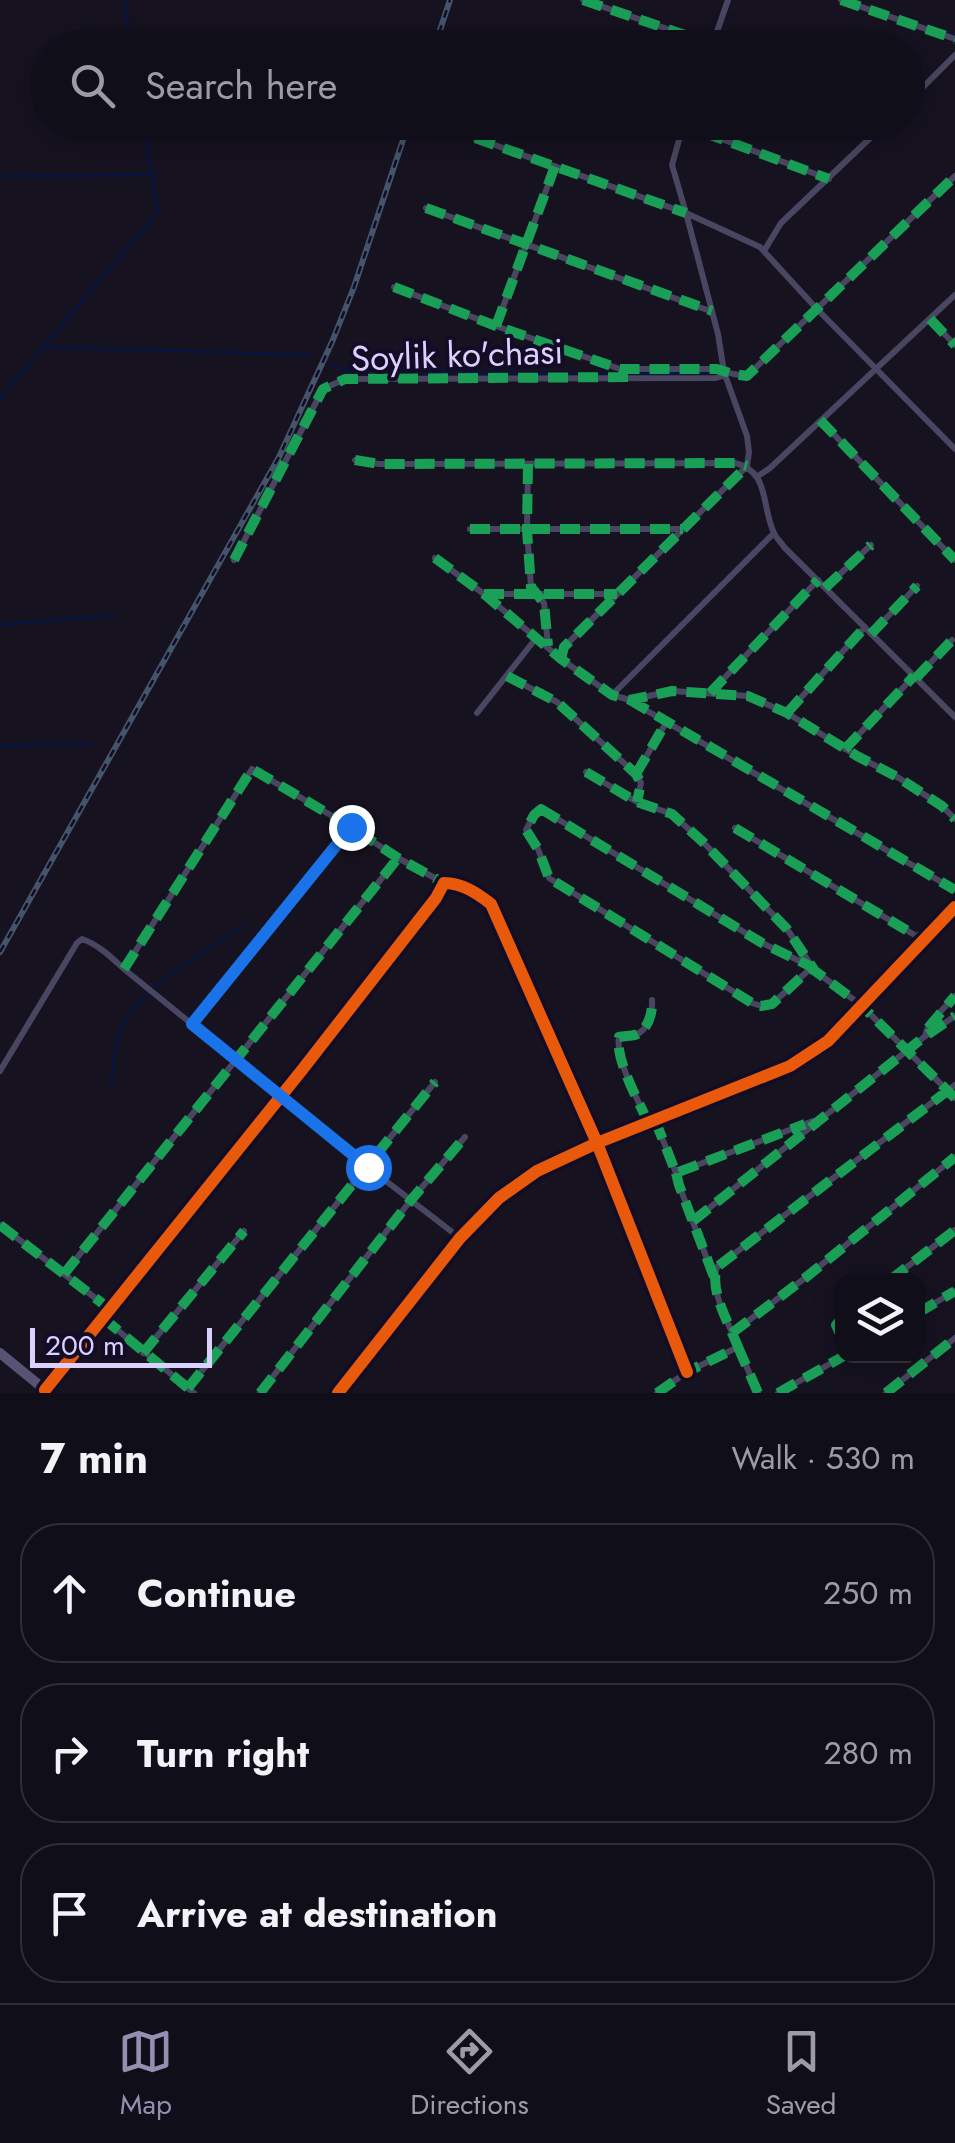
<!DOCTYPE html>
<meta charset="utf-8">
<style>
body{margin:0;font-family:Jost,sans-serif;background:#191721;color:#f1f3f6}
.controls{position:absolute;right:30px;bottom:30px;display:grid;overflow:hidden;border-radius:20px;box-shadow:0 5px 25px #0003}
.controls button{width:90px;height:90px;display:grid;place-items:center;padding:0;border:0;border-bottom:2px solid #302e37;background:#100e18;color:#f1f3f6;font:50px sans-serif}
.scale{position:absolute;left:30px;bottom:25px;width:182px;box-sizing:border-box;padding-left:10px;border:5px solid #dad1ff;border-top:0;font-size:28px;line-height:35px;white-space:nowrap;color:#dad1ff;-webkit-text-stroke:8px #130c26;paint-order:stroke}
.stop{position:absolute;width:30px;height:30px;margin:-22px;border:8px solid #1a73e8;border-radius:50%;background:#fff}
.stop.end{background:#1a73e8;border-color:#fff;box-shadow:0 2px 10px #0008}
.list{margin:0;padding:0;list-style:none}
h2{display:flex;justify-content:space-between;align-items:center;height:130px;margin:0;padding:0 40px;font-size:42px}
h2 small{font-size:32px;font-weight:400;color:#9c9ca2}
.list li{display:grid;grid-template-columns:65px 1fr auto;gap:30px;align-items:center;box-sizing:border-box;height:140px;margin:0 20px 20px;padding:0 20px;border:2px solid #302e37;border-radius:40px}
.list b{display:block;font-size:38px;white-space:nowrap}
.list em{font-size:32px;font-style:normal;color:#9c9ca2}
.icon{flex:none;width:55px;height:55px;fill:none;stroke:currentColor;stroke-width:2;stroke-linecap:round;stroke-linejoin:round}
.map{position:relative;flex:none;width:955px;height:1393px;overflow:hidden}
.search{position:absolute;background:#100e18;box-shadow:0 5px 25px #0003;left:30px;right:30px;top:30px;height:110px;display:flex;align-items:center;gap:25px;box-sizing:border-box;padding:0 35px;border-radius:55px;color:#9c9ca2;font-size:38px}
.sheet{height:610px;background:#100e18}
nav{display:flex;justify-content:space-around;align-items:center;box-sizing:border-box;height:140px;border-top:2px solid #302e37;background:#100e18;font-size:28px;color:#9c9ca2}
nav a{display:grid;justify-items:center;gap:5px}
nav .on{color:#958eb1}
.map>svg:first-child{display:block}
</style>
<div class="map">
<svg width="955" height="1393" viewBox="0 0 955 1393">
<rect width="100%" height="100%" fill="#161220"/>
<g fill="none" stroke-linecap="round" stroke-linejoin="round">
<path stroke="#061643" stroke-width="2.5" d="M124 0 131 48
M0 176 148 175
M45 347 310 355
M331 365 352 373 385 371 617 374 715 373
M0 399 158 211 143 122
M0 625 115 615
M0 746 92 743
M112 1083C112 1066 116 1037 125 1021 144 985 208 950 242 926"/>
<path stroke="#494661" stroke-width="6" d="M583 0 723 48
M841 0 955 39
M712 46 728 0
M908 102 955 55
M676 122 829 179
M684 122 672 165 686 213 760 247 816 308 955 449
M447 128 686 213 718 334 724 372 747 436 749 452 747 466 564 647 561 659
M426 208 710 311
M764 251 781 223 887 122
M394 287 496 326 620 369H717L733 374 747 376 955 176
M930 319 955 345
M496 326 555 166
M821 421 955 560
M355 460 379 464 735 463C770 471 761 506 774 533 776 538 781 542 784 547L955 717
M528 464 527 530 531 587 544 603 548 646
M758 476 770 468 955 295
M470 529H682
M435 558 484 594 561 659 612 695 630 700 672 691 748 696 787 713 857 756 899 778 942 806 955 819
M234 560 323 389 345 379 716 378 725 375
M825 588 871 545
M484 594H616
M871 634 917 586
M507 676 557 702 636 774 641 783 637 802
M916 678 952 640
M710 693 818 580
M612 695 774 533
M632 702 955 890
M477 713 537 637
M787 713 865 627
M845 749 914 676
M586 772 637 802 672 814 704 843 787 929 815 971 861 1005 955 1098
M636 774 667 721
M541 809 762 943 812 967 772 1004 761 1006 752 1003 549 878 538 849 526 830 534 815Z
M735 828 923 940
M124 969 252 769 351 827 398 858 444 883
M193 1024 351 827
M925 1036 929 1024 955 996
M0 1071 77 943 82 939C99 945 111 957 124 969L368 1167 460 1238
M655 1120 676 1173 813 1121
M648 1122C638 1100 615 1059 619 1037 624 1036 630 1036 635 1035 648 1031 653 1012 652 1000
M676 1173 679 1185 713 1275
M693 1221 924 1037 955 1016
M0 1225 111 1310
M64 1274 398 858
M890 1280 955 1230
M918 1313 955 1291
M103 1318 194 1393
M842 1318 836 1325 842 1338
M732 1333 805 1278 955 1157
M738 1347 758 1393
M143 1353 244 1231
M188 1388 435 1082
M46 1389 302 1070 436 898 444 883C462 883 477 893 491 904L597 1143 687 1372
M260 1393 411 1200 465 1137
M338 1393 460 1238 499 1198 537 1171 597 1143 790 1066 828 1041 955 907
M657 1393 687 1372 738 1347C729 1323 709 1291 717 1267L955 1085
M778 1393 844 1356
M886 1393 955 1338"/>
<path stroke="#575374" stroke-width="10" d="M0 1353 49 1393"/>
<g stroke="#44556b" stroke-width="6">
<path id="rail" d="M434 48 450 0
M0 952 279 457 332 342 354 287 409 122"/>
</g>
<use href="#rail" stroke="#130c26" stroke-width="2.5" stroke-dasharray="8" stroke-linecap="butt"/>
<path stroke="#1a9f57" stroke-width="10" stroke-dasharray="20 10" stroke-linecap="butt" d="M583 0 723 48
M841 0 955 39
M676 122 829 179
M447 128 686 213
M426 208 712 311
M394 287 496 326 620 369H717L733 374 747 376 955 176
M930 319 955 345
M496 326 555 166
M820 420 955 560
M355 460 379 464 735 463 747 466
M528 464 527 530 531 587 544 603 548 646
M470 529H683
M435 558 484 594 561 659 612 695 630 700 672 691 748 696 787 713 857 756 899 778 942 806 955 819
M234 560 323 389 345 379 628 377
M825 588 871 545
M484 594H617
M871 634 917 586
M561 659 564 647 747 466
M507 676 557 702 636 774 641 783 637 802
M916 678 952 640
M710 693 818 580
M630 700 955 890
M787 713 865 627
M845 749 914 676
M586 772 637 802 672 814 704 843 787 929 815 971 861 1005 955 1098
M636 774 667 721
M541 809 762 943 812 967 772 1004 761 1006 752 1003 549 878 538 849 526 830 534 815Z
M735 828 923 940
M124 969 252 769 351 827 398 858 444 883
M193 1024 351 827
M928 1028 955 996
M655 1120 676 1173 805 1124
M648 1122C638 1100 615 1059 619 1037 624 1036 630 1036 635 1035 648 1031 653 1012 652 1000
M676 1173 679 1185 714 1277
M693 1221 924 1037 955 1016
M0 1225 111 1310
M64 1274 398 858
M890 1280 955 1230
M918 1313 955 1291
M103 1318 194 1393
M842 1318 836 1325 842 1338
M732 1333 805 1278 955 1157
M738 1347 758 1393
M143 1353 244 1231
M188 1388 435 1082
M260 1393 411 1200 465 1137
M657 1393 687 1372 738 1347C729 1323 709 1291 717 1267L955 1085
M778 1393 844 1356
M886 1393 955 1338"/>
<g stroke="#130c26" stroke-width="19">
<path id="cycleway" d="M45 1390 302 1070 436 898 444 883C462 883 477 893 491 904L597 1143 687 1372
M338 1393 460 1238 499 1198 537 1171 597 1143 790 1066 828 1041 955 907"/>
</g>
<use href="#cycleway" stroke="#e8590c" stroke-width="12"/>
</g>
<g fill="none" stroke-linecap="round" stroke-linejoin="round">
<path stroke="#1a73e8" stroke-width="12" d="M351 827 192 1024 368 1167"/>
</g>
<g text-anchor="middle" stroke-width="8" stroke-linejoin="round" paint-order="stroke">
<g font-size="35" fill="#dad1ff" stroke="#130c26">
<text transform="translate(457 355) rotate(-2)" y="12">Soylik ko'chasi</text>
</g>
</g>
</svg>
<div class="controls">
<button><svg class="icon" aria-label="layers" viewBox="0 0 24 24"><path d="M12 4l9 5-9 5-9-5zM3 14l9 5 9-5"/></svg></button>
</div>
<div class="scale">200 m</div>
<div class="stop" style="left:368px;top:1167px"></div>
<div class="stop end" style="left:351px;top:827px"></div>
<div class="search"><svg class="icon" aria-label="search" viewBox="0 0 24 24"><circle cx="10" cy="10" r="6"/><path d="M15 15l6 6"/></svg>Search here</div>
</div>
<section class="sheet">
<h2>7 min<small>Walk · 530 m</small></h2>
<ul class="list">
<li><svg class="icon" aria-label="ahead" viewBox="0 0 24 24"><path d="M12 20V5M6 11l6-6 6 6"/></svg><div><b>Continue</b></div><em>250 m</em></li>
<li><svg class="icon" aria-label="right" viewBox="0 0 24 24"><path d="M7 20v-9h11M14 6l5 5-5 5"/></svg><div><b>Turn right</b></div><em>280 m</em></li>
<li><svg class="icon" aria-label="arrive" viewBox="0 0 24 24"><path d="M6 21V4h12l-3 4 3 4H6"/></svg><div><b>Arrive at destination</b></div></li>
</ul>
</section>
<nav>
<a class="on"><svg class="icon" aria-label="map" viewBox="0 0 24 24"><path d="M3 6l6-2 6 2 6-2v14l-6 2-6-2-6 2zM9 4v14M15 6v14"/></svg>Map</a>
<a><svg class="icon" aria-label="directions" viewBox="0 0 24 24"><path d="M12 3l9 9-9 9-9-9zM9 14v-3h6M13 9l2 2-2 2"/></svg>Directions</a>
<a><svg class="icon" aria-label="saved" viewBox="0 0 24 24"><path d="M7 4h10v16l-5-4-5 4z"/></svg>Saved</a>
</nav>
